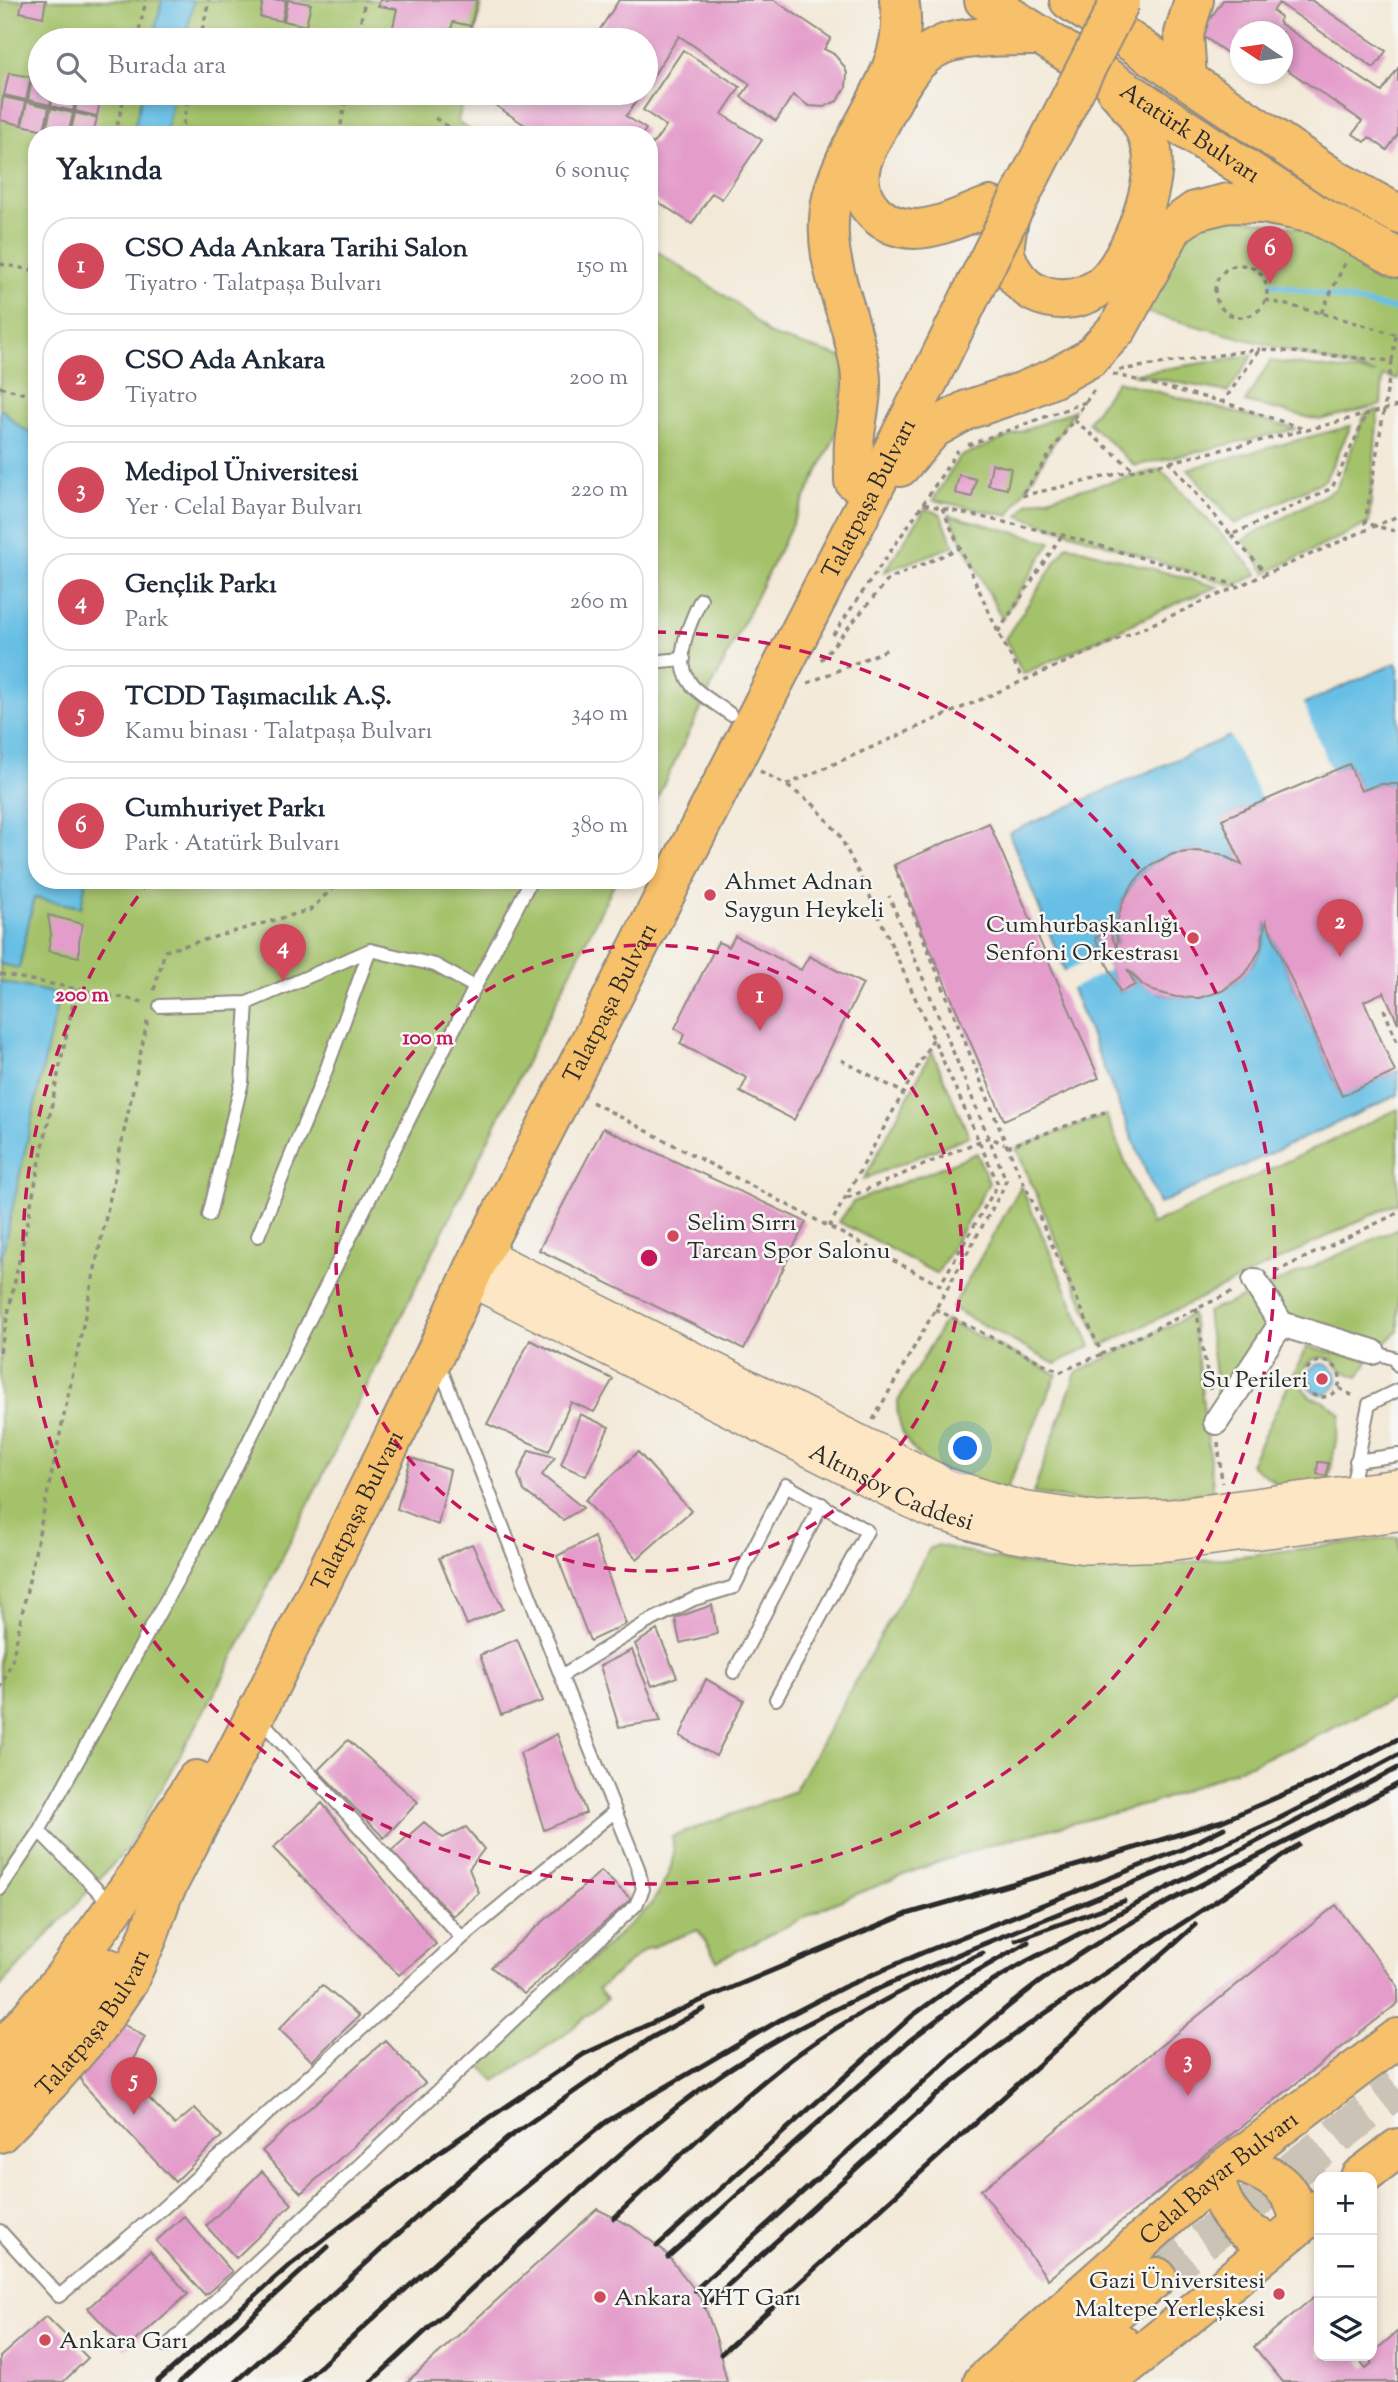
<!DOCTYPE html>
<html lang="tr">
<meta charset="utf-8">
<style>
body{margin:0;font-family:"Sorts Mill Goudy",serif;background:#f2f2f3;color:#1f2937}
.controls{position:absolute;right:21px;bottom:21px;display:grid;overflow:hidden;border-radius:14px;box-shadow:0 4px 10px #0003}
.controls button{width:63px;height:63px;display:grid;place-items:center;padding:0;border:0;border-bottom:2px solid #e0e1e3;background:#fff;color:#1f2937;font:35px sans-serif}
.compass{position:absolute;left:1230px;top:21px;width:63px;height:63px;border-radius:50%;background:#fff;box-shadow:0 4px 10px #0003;rotate:283deg}
.you{position:absolute;left:966px;top:1449px;width:24px;height:24px;margin:-18px;border:5px solid #fff;border-radius:50%;background:#1a73e8;box-shadow:0 0 0 10px #1a73e833}
.badge{display:grid;place-items:center;width:46px;height:46px;border-radius:50%;background:#d1495b;color:#fff;font-size:23px;font-weight:700}
.pin{position:absolute;translate:-50% -58px;filter:drop-shadow(0 2px 4px #0008)}
.pin::after{content:'';position:absolute;top:37px;width:24px;height:21px;background:inherit;clip-path:polygon(0 0,100% 0,50% 100%)}
.list{margin:0;padding:0;list-style:none}
h2{display:flex;justify-content:space-between;align-items:center;height:91px;margin:0;padding:0 28px;font-size:30px}
h2 small{font-size:23px;font-weight:400;color:#747a83}
.list li{display:grid;grid-template-columns:46px 1fr auto;gap:21px;align-items:center;box-sizing:border-box;height:98px;margin:0 14px 14px;padding:0 14px;border:2px solid #e0e1e3;border-radius:28px}
.list b{display:block;font-size:26px;white-space:nowrap}
.list p{margin:0;font-size:23px;white-space:nowrap;color:#747a83}
.list em{font-size:23px;font-style:normal;color:#747a83}
.icon{flex:none;width:38px;height:38px;fill:none;stroke:currentColor;stroke-width:2;stroke-linecap:round;stroke-linejoin:round}
.map{position:relative;flex:none;width:1398px;height:2382px;overflow:hidden}
.search{position:absolute;background:#fff;box-shadow:0 4px 10px #0003;left:28px;top:28px;width:630px;height:77px;display:flex;align-items:center;gap:18px;box-sizing:border-box;padding:0 24px;border-radius:38px;color:#747a83;font-size:26px}
.panel{position:absolute;background:#fff;box-shadow:0 4px 10px #0003;left:28px;top:126px;width:630px;height:763px;border-radius:28px}
.map>svg:first-child{display:block}
</style>
<div class="map">
<svg width="1398" height="2382" viewBox="0 0 1398 2382">
<rect width="100%" height="100%" fill="#f6f6f2"/>
<filter id="ink" filterUnits="userSpaceOnUse"><feTurbulence type="fractalNoise" baseFrequency=".0143" numOctaves="2"/><feDisplacementMap in="SourceGraphic" scale="14" xChannelSelector="R" yChannelSelector="G"/><feConvolveMatrix kernelMatrix="1 2 1 2 8 2 1 2 1" color-interpolation-filters="sRGB"/></filter>
<filter id="wash" filterUnits="userSpaceOnUse"><feTurbulence type="fractalNoise" baseFrequency=".00686" numOctaves="4" result="noise"/><feDisplacementMap in="SourceGraphic" scale="28" xChannelSelector="R" yChannelSelector="G"/><feGaussianBlur stdDeviation="1.57" result="paint"/><feColorMatrix in="noise" values="0 0 0 0 0 0 0 0 0 0 0 0 0 0 0 0 0 1.4 0 .05"/><feComposite in="paint" operator="in"/></filter>
<g filter="url(#wash)">
<rect width="100%" height="100%" fill="#f3e9d8"/>
<path fill="#a4c26a" stroke="#68764a" stroke-width="2" d="M0 0H482L474 40H40V93H464L458 122 478 135H37V880H616L222 1680 127 1849 0 1987Z
M1195 211 1306 229 1348 256 1398 276V380L1383 376 1381 405 1319 420 1245 402 1270 361 1376 374 1129 308Z
M649 246 736 303 770 335 845 358 839 424 833 441 649 814Z
M1253 355 1228 392 1132 374Z
M1117 381 1296 429 1135 466 1088 422Z
M1074 410 1009 516 933 500 959 457Z
M1378 410 1369 523 1266 573 1243 540 1336 489 1365 414Z
M1351 426 1325 480 1235 524 1188 469Z
M1160 469 1258 574 1234 586 1019 516 1028 503Z
M925 509 940 513 954 546 884 572Z
M949 515 1051 542 1002 619Z
M1067 545 1218 587 1184 600 1023 674 1005 639Z
M932 1051 969 1136 864 1179Z
M1398 1109V1202L1102 1346 1016 1148 1106 1115 1151 1225Z
M977 1153 989 1183 937 1274 839 1222 853 1202Z
M1021 1186 1091 1346 1055 1364 952 1308Z
M1398 1228V1331L1382 1347 1286 1321 1267 1287Z
M1255 1293 1272 1324 1219 1406 1207 1312Z
M1192 1314 1214 1493 1093 1503 1033 1493 1076 1373Z
M945 1320 1057 1374 1006 1490C955 1478 898 1466 897 1403Z
M1307 1347 1369 1360 1358 1377 1342 1371 1333 1360 1322 1357 1311 1360 1303 1369 1301 1380 1304 1390 1312 1398 1323 1401 1341 1414 1328 1483 1284 1489 1250 1464Z
M1398 1537V1696L1305 1742 1153 1803 995 1843 916 1870 827 1906 717 1961 698 1930 644 1950 598 1989 607 1999 563 2036 495 2081 478 2063 650 1906C664 1884 678 1863 672 1837L794 1791 930 1548 938 1545 1008 1562 1069 1571 1108 1572Z"/>
<path fill="#67bfe5" stroke="#497588" stroke-width="2" d="M162 0H194L185 40H153Z
M142 93H174L165 135H133Z
M0 410 4 411 15 423 37 438V880H86L81 907 34 898 19 968 0 964Z
M1396 663 1398 668V784H1379L1361 791 1349 764 1223 819 1242 866C1177 826 1110 874 1117 948L1109 931 1095 938 1120 992 1134 985 1128 970C1173 1024 1265 993 1266 921L1341 1095 1398 1071V1095L1159 1204 1009 833Z
M182 880H284C245 894 220 888 182 880Z
M0 982 59 994 0 1266Z
M1307 1379a15 15 0 1 1 30 0a15 15 0 1 1-30 0Z"/>
<path fill="#f3e9d8" d="M1302 700 1332 772 1263 802 1228 732Z
M1102 954 1109 970 1069 990 1062 973Z"/>
<g fill="none" stroke-linecap="round" stroke-linejoin="round">
<path stroke="#67bfe5" stroke-width="6" d="M1272 284 1398 310"/>
</g>
<g id="blocks">
<path fill="#e49dcb" d="M23 0H46L43 17 20 12Z
M263 0H286L282 21 260 17Z
M288 0 311 4 306 26 284 21Z
M380 0H477L471 26 453 22 449 40H390L397 9 378 6Z
M619 0H774L831 38 824 49 834 54 844 66 847 73 846 88 837 101 824 107 809 106 793 95 776 121 741 97 750 84 679 36 646 87V40H593Z
M1223 0H1311L1386 51 1374 68 1279 3 1273 11 1281 17 1278 22 1382 92 1398 68V134L1387 150 1369 137 1365 142 1353 134 1362 121 1282 66V32H1240V62L1200 34Z
M683 50 740 87 722 114 762 140 722 199 712 193 692 224 649 196V142L653 144 666 126 643 110Z
M9 73 31 77 26 100 4 95Z
M32 78 40 79V93H53L50 105 28 100Z
M54 93H77L73 111 51 106Z
M79 93H102L97 116 75 111Z
M494 93H642L626 116 646 129 642 135H540L489 101Z
M3 97 26 102 21 125 0 120Z
M27 102 49 107 44 130 22 125Z
M51 108 73 113 68 135 46 130Z
M75 113 97 118 93 135H70Z
M992 464 1011 468 1007 489 988 485Z
M959 475 976 479 972 497 955 493Z
M1349 764 1361 791 1379 784H1398V1023L1384 992 1364 1001 1395 1072 1342 1096 1266 921 1261 948 1249 969 1241 977 1222 991 1199 998 1176 997 1153 991 1143 985 1127 969 1135 985 1120 992 1095 938 1109 931 1117 948V923L1123 901 1135 881 1152 864 1173 854 1196 851 1220 854 1242 865 1222 819Z
M989 823 1099 1078 1004 1120 894 865Z
M48 915 83 924 79 941V957L48 951 51 934Z
M735 936 801 970 809 956 863 984 794 1120 740 1092 747 1078 680 1044 685 1034 675 1028 718 942 729 947Z
M603 1128 806 1222 744 1349 539 1250Z
M530 1340 613 1379 594 1412 571 1402 549 1451 487 1424Z
M580 1414 609 1427 586 1476 561 1465Z
M529 1450 555 1457 542 1475 583 1508 563 1520 524 1491 518 1475Z
M638 1452 691 1511 637 1559 585 1500Z
M411 1458 450 1470 438 1525 397 1509Z
M1318 1462 1328 1463 1327 1476 1317 1474Z
M594 1537 626 1624 590 1641 557 1556Z
M472 1544 503 1609 467 1625 439 1558Z
M712 1605 717 1634 680 1643 675 1618Z
M657 1630 677 1677 652 1686 635 1644Z
M517 1639 543 1701 501 1715 480 1655Z
M632 1650 661 1721 619 1727 600 1666Z
M706 1679 744 1700 716 1756 680 1736Z
M557 1734 586 1813 544 1830 520 1753Z
M348 1740 418 1802 384 1838 318 1770Z
M322 1803 436 1944 399 1975 273 1848Z
M424 1822 443 1838 466 1827 484 1849 469 1869 479 1893 453 1916 391 1851Z
M601 1871 631 1899 524 1994 491 1967Z
M1336 1905 1398 1986V2003L1048 2279 981 2190Z
M322 1985 359 2016 312 2061 279 2029Z
M116 2020 145 2037 129 2067 135 2084 175 2125 195 2108 222 2136 175 2182 82 2083 79 2071Z
M385 2040 425 2083 301 2193 262 2151Z
M262 2171 292 2204 236 2258 206 2226Z
M597 2209 631 2226 663 2250 695 2290 704 2304 717 2341 727 2382H407Z
M184 2216 232 2272 205 2295 156 2241Z
M150 2251 188 2294 126 2349 88 2308Z
M1315 2296 1319 2300V2356H1366L1360 2361 1366 2368 1372 2363 1368 2357 1398 2331V2382H1283L1254 2347Z
M46 2316 88 2358 63 2382H0V2357Z"/>
</g>
</g>
<g filter="url(#ink)">
<use href="#blocks" fill-opacity="0" stroke="#8f8a82" stroke-width="2"/>
<g fill="none" stroke-linecap="round" stroke-linejoin="round">
<path stroke="#cbc3b5" stroke-width="38" stroke-dasharray="38 19" stroke-linecap="butt" d="M1157 2277 1398 2088"/>
<g stroke="#8f8a82" stroke-width="16">
<path id="lane" d="M701 599C690 623 672 658 691 684 698 694 720 706 730 714
M649 662 684 659
M160 1006 247 1003 370 950 435 965 475 987
M209 1215 242 1082 247 1003
M258 1236 325 1073 370 950
M1373 1352 1396 1359 1398 1365
M439 1364 561 1676 646 1623 694 1599 734 1587 786 1485 867 1531 776 1699
M1356 1461 1398 1455
M1351 1492 1369 1404 1398 1390
M734 1672 822 1504
M258 1717 462 1938
M0 1889 39 1831
M108 1901 39 1831 202 1535 475 987 531 880
M0 2231 59 2296 162 2209 462 1938 614 1812
M167 2346 636 1905 643 1889 638 1868 561 1676"/>
</g>
<g stroke="#8f8a82" stroke-width="28">
<path id="street" d="M1281 1324 1373 1352
M1216 1422 1281 1324 1255 1281"/>
</g>
<g stroke="#8f8a82" stroke-width="38">
<g id="secondary">
<path d="M481 1254 944 1485 1021 1509 1098 1520 1171 1517 1398 1487"/>
<path id="s1" d="M470 1278 927 1508 1010 1534 1085 1546 1168 1543 1398 1513"/>
</g>
</g>
<g stroke="#8f8a82" stroke-width="42">
<g id="primary">
<path id="s2" d="M984 0 1103 75 1315 214 1398 258"/>
<path d="M1069 0 1336 180 1398 214"/>
<path d="M1187 78 1184 34 1194 0"/>
<path d="M990 206C967 214 939 229 914 229 883 228 856 204 860 171 862 152 875 134 883 118 898 89 911 58 942 45 964 35 1017 36 1042 36"/>
<path d="M1009 218C1008 228 1004 240 1005 250 1005 256 1009 264 1012 270 1029 300 1065 307 1095 290 1127 272 1158 187 1152 151 1147 127 1133 109 1117 91"/>
<path d="M900 467 933 429 967 410 1021 392 1054 378 1090 358 1118 328 1174 226 1195 211 1228 203 1263 204 1315 214"/>
<path d="M854 481C854 468 853 455 854 443 856 419 864 394 860 369 852 310 818 260 832 198 847 132 914 70 899 0"/>
<path d="M0 2053 64 1977 135 1879 196 1780"/>
<path d="M0 2093C39 2054 76 2012 109 1968"/>
<path id="s3" d="M0 2133 49 2083 96 2029 129 1980 148 1937 162 1896 261 1704 435 1354 481 1254 929 380"/>
<path d="M1235 2161C1267 2172 1297 2186 1299 2224"/>
<path d="M1215 2176C1221 2209 1240 2235 1274 2243"/>
<path d="M1360 2177 1398 2148"/>
<path id="s4" d="M983 2382 1215 2176 1398 2038"/>
<path d="M1031 2382 1157 2277"/>
<path d="M1073 2382 1120 2343"/>
<path d="M1107 2382 1319 2209"/>
</g>
</g>
<path stroke="#8f8a82" stroke-width="3.5" stroke-dasharray="5 5" stroke-linecap="butt" d="M137 40 146 0
M200 40 209 0
M357 40 365 0
M435 118 460 135
M115 135 125 93
M181 135 189 93
M339 135 347 93
M0 264 37 271
M1215 291a26 26 0 1 1 52 0a26 26 0 1 1-52 0Z
M1265 300 1321 313 1398 335
M1321 313 1346 261
M1392 361 1396 335
M1119 370 1260 349
M1113 374 1223 402
M0 387 37 397
M1094 390 1021 496 1170 462 1231 535 1332 488 1367 414
M1398 406 1307 430 1223 402 1260 349 1392 361 1384 409V410L1365 523 1398 532
M1074 420 1134 470
M968 445 1086 402
M1170 462 1305 430
M923 504 958 450
M942 508 998 632 1023 680
M1231 535 1266 573
M998 632 1062 535
M833 635 923 504 1062 535 1236 585
M821 660 889 579 960 548
M808 683 891 648
M760 771 786 785 1398 516
M894 865 1006 1144 1102 1354 1236 1290
M0 974 144 1002
M154 990 165 951 310 910 341 880
M1384 1009 1398 1045
M841 1060 904 1093
M592 1102 940 1285 998 1184 868 892 839 834 814 805 786 785
M1007 1147 1105 1112
M847 1198 989 1137 1004 1144
M829 1227 933 1039
M1275 1272 1398 1213
M1196 1308 1210 1390
M935 1309 1060 1372 1102 1354
M0 1352 76 989
M1304 1379a18 18 0 1 1 36 0a18 18 0 1 1-36 0Z
M1339 1388 1355 1397
M873 1420 1001 1193 1006 1180 889 896
M1218 1442 1222 1483
M0 1689 12 1661 148 1018"/>
<use href="#lane" stroke="#fff" stroke-width="12"/>
<use href="#street" stroke="#fff" stroke-width="24"/>
<use href="#secondary" stroke="#fce6c4" stroke-width="35"/>
<use href="#primary" stroke="#f7c06b" stroke-width="38"/>
<path stroke="#2b2b2b" stroke-width="5" d="M1314 1782 1398 1739
M1016 1940 1124 1901
M614 2218C675 2161 735 2101 801 2052 857 2011 920 1981 983 1953
M657 2246 912 2016 960 1981 1028 1942
M668 2257 909 2041 967 1997 1027 1961 1398 1768
M695 2290C766 2226 836 2162 906 2098 958 2050 1009 2001 1068 1962 1172 1892 1289 1844 1398 1784
M705 2306 936 2096C1048 2001 1179 1931 1298 1845
M721 2354 1108 2002 1195 1925
M157 2382 290 2265 439 2152 584 2054 700 2001 907 1914 1099 1859 1222 1821 1322 1778
M180 2382 328 2247
M236 2382 431 2204 508 2138 651 2038 704 2009
M303 2382 460 2240 606 2122 780 2020 844 1987 922 1953 1180 1850 1224 1828
M371 2382C435 2322 499 2263 564 2204 622 2152 679 2100 745 2059 860 1988 987 1944 1111 1892 1160 1872 1209 1851 1257 1829 1305 1807 1351 1780 1398 1755"/>
<g stroke="#8f8a82" stroke-width="42" stroke-linecap="butt">
<path id="primary-bridge" d="M929 380 1009 218 1121 0"/>
</g>
<use href="#primary-bridge" stroke="#f7c06b" stroke-width="38"/>
</g>
</g>
<g fill="none" stroke="#c2185b" stroke-width="3.5" stroke-dasharray="12 9">
<circle cx="649" cy="1258" r="313"/>
<path d="M654 632A626 626 0 1 1 149 881"/>
</g>
<g fill="#d1495b" stroke="#f6f6f2" stroke-width="2.5">
<circle cx="710" cy="895" r="7"/>
<circle cx="1193" cy="938" r="7"/>
<circle cx="673" cy="1236" r="7"/>
<circle cx="1322" cy="1379" r="7"/>
<circle cx="1279" cy="2294" r="7"/>
<circle cx="600" cy="2297" r="7"/>
<circle cx="45" cy="2340" r="7"/>
</g>
<g text-anchor="middle" stroke-width="5" stroke-linejoin="round" paint-order="stroke">
<g font-size="24" fill="#2b2b2b" stroke="#f6f6f2">
<text dy="8" stroke="none"><textPath href="#s2" startOffset="245">Atatürk Bulvarı</textPath></text>
<text dy="8" stroke="none"><textPath href="#s3" startOffset="1857">Talatpaşa Bulvarı</textPath></text>
<text dy="8" stroke="none"><textPath href="#s3" startOffset="1290">Talatpaşa Bulvarı</textPath></text>
<text dy="8" stroke="none"><textPath href="#s1" startOffset="471">Altınsoy Caddesi</textPath></text>
<text dy="8" stroke="none"><textPath href="#s3" startOffset="723">Talatpaşa Bulvarı</textPath></text>
<text dy="8" stroke="none"><textPath href="#s3" startOffset="145">Talatpaşa Bulvarı</textPath></text>
<text dy="8" stroke="none"><textPath href="#s4" startOffset="312">Celal Bayar Bulvarı</textPath></text>
</g>
<g font-size="24" fill="#2b2b2b" stroke="#f6f6f2" text-anchor="start">
<text x="724" y="889">Ahmet Adnan<tspan x="724" dy="28">Saygun Heykeli</tspan></text>
<text x="1179" y="932" text-anchor="end">Cumhurbaşkanlığı<tspan x="1179" dy="28">Senfoni Orkestrası</tspan></text>
<text x="687" y="1230">Selim Sırrı<tspan x="687" dy="28">Tarcan Spor Salonu</tspan></text>
<text x="1308" y="1387" text-anchor="end">Su Perileri</text>
<text x="1265" y="2288" text-anchor="end">Gazi Üniversitesi<tspan x="1265" dy="28">Maltepe Yerleşkesi</tspan></text>
<text x="614" y="2305">Ankara YHT Garı</text>
<text x="59" y="2348">Ankara Garı</text>
</g>
</g>
<circle cx="649" cy="1258" r="10" fill="#c2185b" stroke="#f6f6f2" stroke-width="3.5"/>
<g font-size="21" text-anchor="middle" font-weight="bold" fill="#c2185b" stroke="#f6f6f2" stroke-width="5" stroke-linejoin="round" paint-order="stroke">
<text x="82" y="1001">200 m</text>
<text x="428" y="1044">100 m</text>
</g>
</svg>
<div class="controls">
<button>+</button>
<button>−</button>
<button><svg class="icon" aria-label="layers" viewBox="0 0 24 24"><path d="M12 4l9 5-9 5-9-5zM3 14l9 5 9-5"/></svg></button>
</div>
<svg class="compass" viewBox="-18 -18 36 36"><path d="M0-13l5 13h-10z" fill="#e53935"/><path d="M0 13l5-13h-10z" fill="#747a83"/></svg>
<div class="you"></div>
<div class="pin badge" style="left:760px;top:1031px">1</div>
<div class="pin badge" style="left:1340px;top:957px">2</div>
<div class="pin badge" style="left:1188px;top:2096px">3</div>
<div class="pin badge" style="left:283px;top:982px">4</div>
<div class="pin badge" style="left:134px;top:2115px">5</div>
<div class="pin badge" style="left:1270px;top:284px">6</div>
<div class="search"><svg class="icon" aria-label="search" viewBox="0 0 24 24"><circle cx="10" cy="10" r="6"/><path d="M15 15l6 6"/></svg>Burada ara</div>
<section class="panel">
<h2>Yakında<small>6 sonuç</small></h2>
<ul class="list">
<li><span class="badge">1</span><div><b>CSO Ada Ankara Tarihi Salon</b><p>Tiyatro · Talatpaşa Bulvarı</p></div><em>150 m</em></li>
<li><span class="badge">2</span><div><b>CSO Ada Ankara</b><p>Tiyatro</p></div><em>200 m</em></li>
<li><span class="badge">3</span><div><b>Medipol Üniversitesi</b><p>Yer · Celal Bayar Bulvarı</p></div><em>220 m</em></li>
<li><span class="badge">4</span><div><b>Gençlik Parkı</b><p>Park</p></div><em>260 m</em></li>
<li><span class="badge">5</span><div><b>TCDD Taşımacılık A.Ş.</b><p>Kamu binası · Talatpaşa Bulvarı</p></div><em>340 m</em></li>
<li><span class="badge">6</span><div><b>Cumhuriyet Parkı</b><p>Park · Atatürk Bulvarı</p></div><em>380 m</em></li>
</ul>
</section>
</div>
